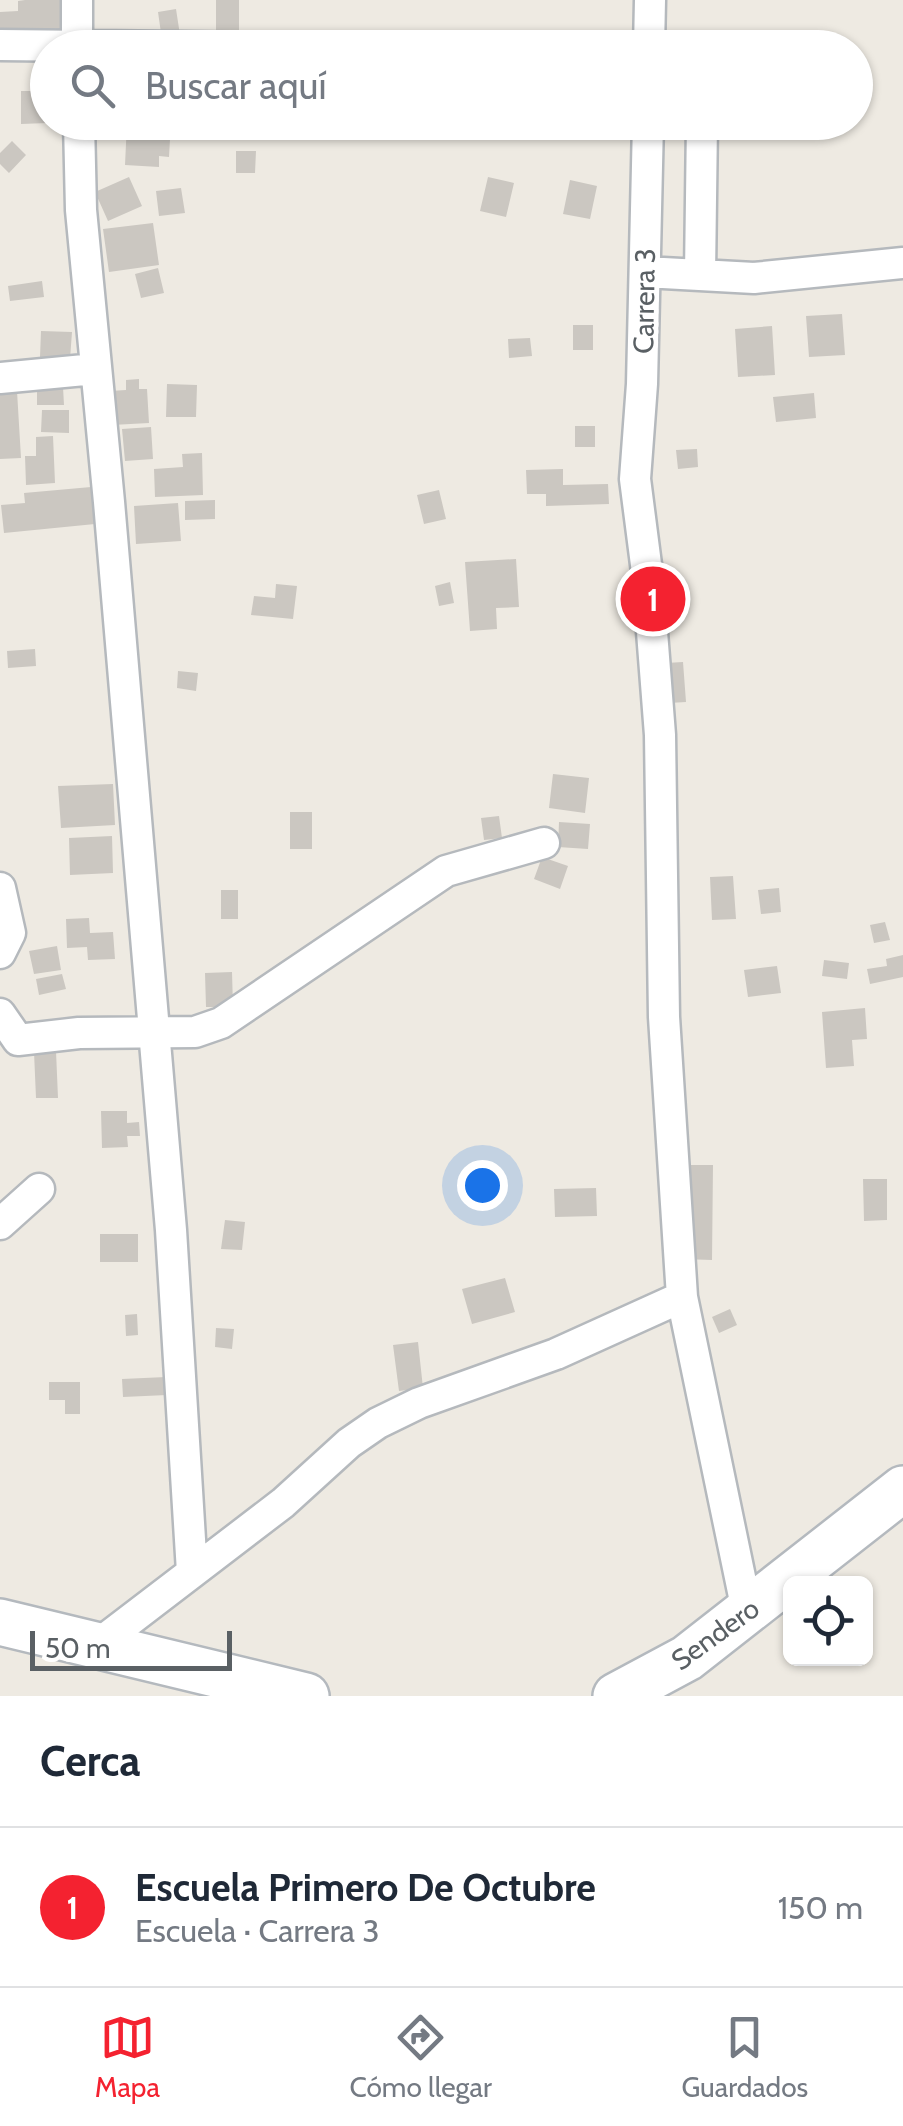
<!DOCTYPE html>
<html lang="es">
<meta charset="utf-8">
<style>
body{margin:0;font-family:Cabin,sans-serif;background:#f6f6f7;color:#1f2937}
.controls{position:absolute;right:30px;bottom:30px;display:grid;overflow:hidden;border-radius:15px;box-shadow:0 2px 8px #0004}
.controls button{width:90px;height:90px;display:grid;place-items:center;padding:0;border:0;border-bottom:2px solid #e0e1e3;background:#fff;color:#1f2937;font:50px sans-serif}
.scale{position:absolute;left:30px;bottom:25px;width:202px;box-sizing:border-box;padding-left:10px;border:5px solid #5a6064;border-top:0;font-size:28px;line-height:35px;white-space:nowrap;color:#5a6064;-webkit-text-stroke:8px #fff;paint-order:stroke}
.you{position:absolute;left:482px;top:1185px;width:35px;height:35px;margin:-25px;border:8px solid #fff;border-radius:50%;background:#1a73e8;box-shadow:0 0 0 15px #1a73e833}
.badge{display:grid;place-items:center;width:65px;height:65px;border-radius:50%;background:#f42230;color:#fff;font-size:32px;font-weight:700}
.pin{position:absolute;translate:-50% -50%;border:5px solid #fff;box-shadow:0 2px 10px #0006}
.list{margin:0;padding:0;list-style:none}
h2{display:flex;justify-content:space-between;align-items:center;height:130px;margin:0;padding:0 40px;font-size:42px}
h2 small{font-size:32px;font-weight:400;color:#747a83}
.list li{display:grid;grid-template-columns:65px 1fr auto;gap:30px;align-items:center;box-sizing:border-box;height:160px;padding:0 40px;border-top:2px solid #e0e1e3}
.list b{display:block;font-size:38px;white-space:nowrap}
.list p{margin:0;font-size:32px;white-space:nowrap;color:#747a83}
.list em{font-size:32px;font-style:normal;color:#747a83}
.icon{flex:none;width:55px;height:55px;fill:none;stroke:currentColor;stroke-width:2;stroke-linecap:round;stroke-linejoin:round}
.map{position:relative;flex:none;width:903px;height:1696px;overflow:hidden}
.search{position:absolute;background:#fff;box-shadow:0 2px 8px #0004;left:30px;right:30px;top:30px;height:110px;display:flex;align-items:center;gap:25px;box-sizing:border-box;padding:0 35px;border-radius:55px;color:#747a83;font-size:38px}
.sheet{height:290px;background:#fff}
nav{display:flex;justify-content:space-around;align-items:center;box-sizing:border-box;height:140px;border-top:2px solid #e0e1e3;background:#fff;font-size:28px;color:#747a83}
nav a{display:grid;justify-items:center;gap:5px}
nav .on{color:#f42230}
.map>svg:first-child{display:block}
</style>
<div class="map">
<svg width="903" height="1696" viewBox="0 0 903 1696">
<rect width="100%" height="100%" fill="#eeeae2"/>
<path fill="#cbc7c1" d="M25 0H62L63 41 0 42V12L18 11V1Z
M216 0H239V31H216Z
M176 9 180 35 161 33 158 12Z
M40 63H48V123L21 124V91H40Z
M127 122H171L169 157 159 156V167L125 165Z
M319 122H351L352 134 320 136Z
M12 141 26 155 9 173 0 164V153Z
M236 151H256L255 173H236Z
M129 177 142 206 108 221 95 192Z
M488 177 514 183 506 217 480 211Z
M570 180 597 186 590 219 563 214Z
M181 188 185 213 159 216 156 191Z
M153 223 159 265 109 272 103 229Z
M158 268 164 293 141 298 135 274Z
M42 281 44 297 10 301 8 286Z
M842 314 845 355 809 357 806 316Z
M573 325H593V350H573Z
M772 326 775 375 738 377 735 329Z
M41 331 72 332 70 359 40 357Z
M530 338 532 356 509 358 508 339Z
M139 379V389H147L149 423 112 425 110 391 126 390V380Z
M167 384 197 385 196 417H166Z
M63 387 64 405H37V388Z
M0 391H17L21 458 0 459Z
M814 393 816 418 776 422 773 397Z
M42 410H69V433L41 432Z
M575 426H595V447H575Z
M151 427 153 459 125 461 122 429Z
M53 436 55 483 26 485 25 456H36V437Z
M697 449 698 467 678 469 676 450Z
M202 453 203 495 155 497 154 469 183 467 182 454Z
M563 469V485L608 484 609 504 546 506V494H527L526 470Z
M91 487 95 524 4 533 1 505 25 503 24 493Z
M439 490 446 519 424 524 417 495Z
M215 500V519L185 520V501Z
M178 503 181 541 136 544 134 506Z
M516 559 519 607 496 608 497 629 470 631 465 562Z
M450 582 454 603 439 606 435 586Z
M276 584 297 586 293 619 251 615 254 596 275 598Z
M35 649 36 666 8 668 7 651Z
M683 662 686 702 669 703 666 663Z
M178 671 198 673 196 691 177 688Z
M553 774 589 778 585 813 549 808Z
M113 784 115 825 61 828 58 786Z
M290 812H312V849H290Z
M499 816 502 838 484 840 481 818Z
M559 822 590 824 588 849 558 847Z
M112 836 113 873 70 875 69 838Z
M542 857 568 866 560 889 534 879Z
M733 876 736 919 712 920 710 877Z
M779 888 781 912 761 914 758 890Z
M221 890H238V919H221Z
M89 918 90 933 113 932 115 959 88 960 87 947 67 948 66 919Z
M885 922 890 940 874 943 870 925Z
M57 946 61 970 34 974 29 951Z
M903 955V977L870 984 867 969 887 966 886 959Z
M824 960 849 963 847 979 822 976Z
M777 966 781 993 748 997 744 970Z
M232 972 233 1007H206L205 973Z
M62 974 66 989 39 995 36 979Z
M865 1008 867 1039 852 1040 854 1066 826 1068 822 1012Z
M56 1051 58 1098H36L34 1052Z
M101 1111H127V1123L139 1122 140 1136H127L128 1147 102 1148Z
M683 1165H713L712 1260 682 1259Z
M863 1179H887V1220L864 1221Z
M596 1188 597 1216 555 1217 554 1189Z
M225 1220 245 1222 242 1250 221 1249Z
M100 1234H138V1262H100Z
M505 1278 515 1312 472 1324 462 1289Z
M730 1309 737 1325 719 1333 712 1317Z
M137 1314 138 1335 126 1336 125 1315Z
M216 1328 234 1329 232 1349 215 1347Z
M418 1342 423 1388 399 1391 393 1345Z
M166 1377 167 1395 123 1397 122 1379Z
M49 1382H80V1414H65V1400H49Z"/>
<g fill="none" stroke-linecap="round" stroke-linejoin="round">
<g stroke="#b5b9bd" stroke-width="35">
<path id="street" d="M0 45 282 48
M77 48V0
M649 48 650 0
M79 122 81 210 109 502 171 1230 192 1572
M648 122 642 384 635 479 648 580 660 735 664 1017 682 1297 747 1611
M645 272 754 278 903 263
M700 275 702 122
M0 378 95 369
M0 888 10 933 0 953
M0 1014 18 1040 79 1033 195 1032 221 1023 446 871 544 843
M0 1224 39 1189
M96 1646 283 1503 349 1443 378 1423 419 1403 556 1354 682 1297"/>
</g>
<g stroke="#b4b9be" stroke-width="50">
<path id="secondary" d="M0 1622 306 1696
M616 1696 687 1658 903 1489"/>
</g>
<use href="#street" stroke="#fff" stroke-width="30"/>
<use href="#secondary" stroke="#fff" stroke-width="45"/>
</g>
<g text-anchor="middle" stroke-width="9" stroke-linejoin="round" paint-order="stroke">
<g font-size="28" fill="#5a6064" stroke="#fff">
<text transform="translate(644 301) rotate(-89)" y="10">Carrera 3</text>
<text transform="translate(715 1634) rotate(-36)" y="10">Sendero</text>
</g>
</g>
</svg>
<div class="controls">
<button><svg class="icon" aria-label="locate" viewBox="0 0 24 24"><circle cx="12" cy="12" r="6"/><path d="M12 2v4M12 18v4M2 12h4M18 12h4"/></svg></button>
</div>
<div class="scale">50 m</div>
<div class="you"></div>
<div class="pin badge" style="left:653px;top:599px">1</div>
<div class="search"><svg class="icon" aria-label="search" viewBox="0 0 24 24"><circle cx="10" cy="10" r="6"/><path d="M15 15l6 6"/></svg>Buscar aquí</div>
</div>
<section class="sheet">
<h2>Cerca<small></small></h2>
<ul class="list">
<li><span class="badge">1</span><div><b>Escuela Primero De Octubre</b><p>Escuela · Carrera 3</p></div><em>150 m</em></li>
</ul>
</section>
<nav>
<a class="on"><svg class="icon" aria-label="map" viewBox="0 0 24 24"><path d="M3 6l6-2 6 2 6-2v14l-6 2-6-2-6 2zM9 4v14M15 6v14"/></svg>Mapa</a>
<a><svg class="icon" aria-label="directions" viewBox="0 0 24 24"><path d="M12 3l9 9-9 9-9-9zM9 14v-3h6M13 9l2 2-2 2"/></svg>Cómo llegar</a>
<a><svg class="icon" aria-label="saved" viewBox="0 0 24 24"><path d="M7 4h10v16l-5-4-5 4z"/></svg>Guardados</a>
</nav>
